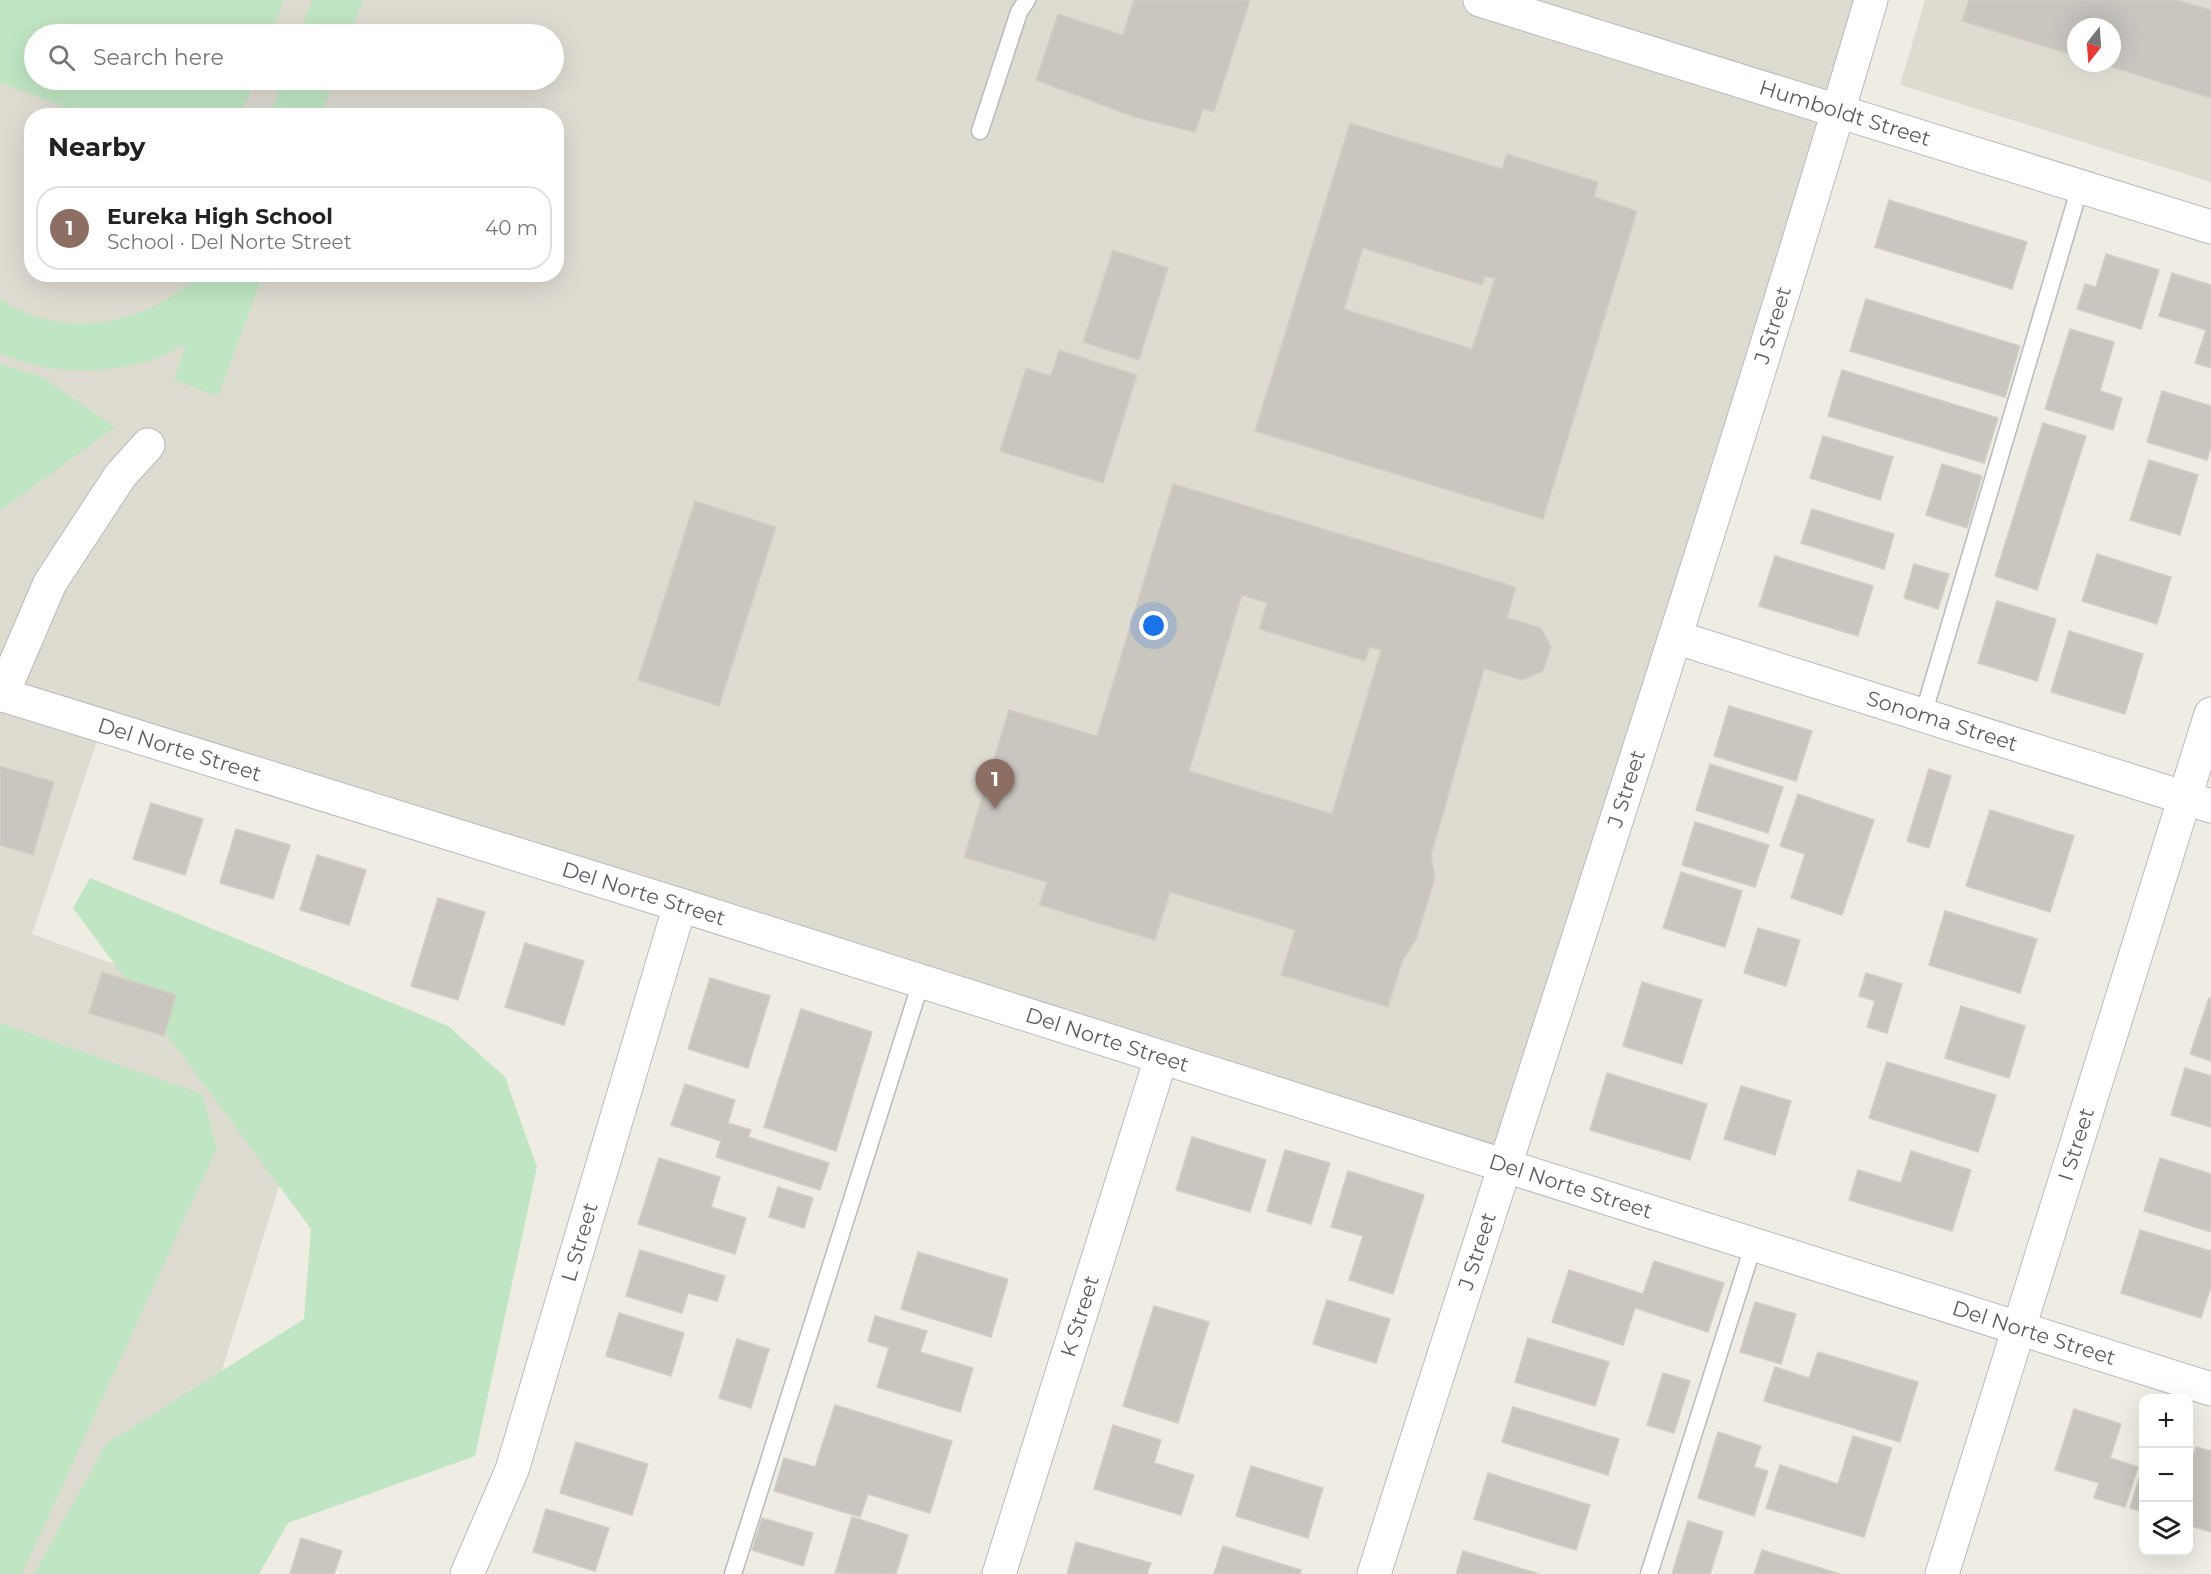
<!DOCTYPE html>
<meta charset="utf-8">
<style>
body{margin:0;font-family:Montserrat,sans-serif;background:#f2f2f2;color:#222}
.controls{position:absolute;right:18px;bottom:18px;display:grid;overflow:hidden;border-radius:12px;box-shadow:0 6px 24px #0002}
.controls button{width:54px;height:54px;display:grid;place-items:center;padding:0;border:0;border-bottom:2px solid #e0e0e0;background:#fff;color:#222;font:30px sans-serif}
.compass{position:absolute;left:2067px;top:18px;width:54px;height:54px;border-radius:50%;background:#fff;box-shadow:0 6px 24px #0002;rotate:197deg}
.you{position:absolute;left:1154px;top:626px;width:21px;height:21px;margin:-15px;border:4px solid #fff;border-radius:50%;background:#1a73e8;box-shadow:0 0 0 9px #1a73e833}
.badge{display:grid;place-items:center;width:39px;height:39px;border-radius:50%;background:#db2777;color:#fff;font-size:20px;font-weight:700}
.pin{position:absolute;translate:-50% -50px;filter:drop-shadow(0 2px 3px #0008)}
.pin::after{content:'';position:absolute;top:32px;width:21px;height:18px;background:inherit;clip-path:polygon(0 0,100% 0,50% 100%)}
.list{margin:0;padding:0;list-style:none}
h2{display:flex;justify-content:space-between;align-items:center;height:78px;margin:0;padding:0 24px;font-size:26px}
h2 small{font-size:20px;font-weight:400;color:#767676}
.list li{display:grid;grid-template-columns:39px 1fr auto;gap:18px;align-items:center;box-sizing:border-box;height:84px;margin:0 12px 12px;padding:0 12px;border:2px solid #e0e0e0;border-radius:24px}
.list b{display:block;font-size:22px;white-space:nowrap}
.list p{margin:0;font-size:20px;white-space:nowrap;color:#767676}
.list em{font-size:20px;font-style:normal;color:#767676}
.icon{flex:none;width:33px;height:33px;fill:none;stroke:currentColor;stroke-width:2;stroke-linecap:round;stroke-linejoin:round}
.map{position:relative;flex:none;width:2211px;height:1574px;overflow:hidden}
.search{position:absolute;background:#fff;box-shadow:0 6px 24px #0002;left:24px;top:24px;width:540px;height:66px;display:flex;align-items:center;gap:15px;box-sizing:border-box;padding:0 21px;border-radius:33px;color:#767676;font-size:22px}
.panel{position:absolute;background:#fff;box-shadow:0 6px 24px #0002;left:24px;top:108px;width:540px;height:174px;border-radius:24px}
.map>svg:first-child{display:block}
</style>
<div class="map">
<svg width="2211" height="1574" viewBox="0 0 2211 1574">
<rect width="100%" height="100%" fill="#eeece3"/>
<path fill="#dedbd1" fill-rule="evenodd" d="M0 0H1871L1503 1167 102 726 32 934 324 1041 159 1574H0ZM34 34H554V80H34ZM32 116H556V274H32Z
M1925 0H2211V182L1900 85ZM2076 27H2112V63H2076Z"/>
<path fill="#c0e5c2" d="M0 0H284L271 34H34V80H254L241 116 88 115 0 83Z
M312 0H363L350 34H300Z
M283 80H334L321 115H270Z
M198 275H263L218 396 174 380 186 344C175 349 164 356 152 360 102 375 48 375 0 353V299C62 342 147 325 198 275Z
M0 364 42 377 115 427 0 511Z
M90 878 448 1026 505 1077 537 1167 475 1456 288 1523 259 1574H34L106 1444 304 1319 311 1229 73 908Z
M0 1023 202 1094 217 1148 22 1574H0Z"/>
<path fill="#c9c6c0" stroke="#d2cec2" stroke-width="1.5" fill-rule="evenodd" d="M1134 0H1250L1214 112 1203 109 1195 132 1134 117 1036 80 1058 14 1123 35Z
M1969 0H2177L2211 10V98L2099 63H2112V27H2076V56L1962 21Z
M1350 123 1502 169 1507 154 1598 182 1594 197 1637 211 1543 519 1255 431ZM1363 248 1482 285 1485 276 1495 278 1472 349 1344 309Z
M1889 200 2027 242 2012 289 1875 247Z
M1113 250 1168 268 1139 360 1083 342Z
M2106 254 2159 270 2141 329 2077 309 2085 284 2096 287Z
M2172 273 2211 285V368L2195 363 2206 330 2159 316Z
M1866 299 2020 346 2005 397 1850 351Z
M2070 329 2114 342 2100 391 2122 398 2113 430 2045 409Z
M1059 350 1137 375 1103 483 1000 451 1026 368 1051 376Z
M1842 370 1998 418 1984 463 1828 416Z
M2162 391 2211 406V445L2207 460 2147 442Z
M2043 423 2086 436 2037 590 1995 576Z
M1823 436 1893 457 1880 500 1810 478Z
M2149 460 2198 475 2180 535 2130 520Z
M1942 464 1982 476 1967 528 1926 515Z
M1173 484 1516 587 1507 618 1541 628 1551 647 1543 671 1522 680 1484 669 1431 856 1435 878 1416 940 1403 959 1388 1007 1281 975 1295 930 1170 892 1155 940 1039 905 1047 882 964 857 1009 710 1097 736ZM1242 595 1267 603 1259 629 1365 661 1370 647 1381 650 1332 814 1189 771Z
M695 501 776 527 719 706 638 680Z
M1812 509 1894 534 1884 569 1801 543Z
M2097 554 2171 577 2157 624 2082 601Z
M1775 556 1873 586 1858 636 1759 606Z
M1914 564 1949 574 1938 609 1904 598Z
M1997 601 2056 619 2037 681 1978 663Z
M2069 631 2143 654 2125 714 2051 692Z
M1729 706 1812 731 1796 781 1714 756Z
M1710 764 1783 787 1768 833 1696 810Z
M0 766 54 782 33 855 0 845Z
M1929 769 1951 776 1929 848 1907 841Z
M1798 794 1874 820 1842 915 1791 898 1805 854 1780 846Z
M151 803 203 819 185 875 133 859Z
M1990 810 2074 836 2050 912 1966 886Z
M1695 822 1769 845 1755 887 1682 865Z
M236 829 290 845 273 899 220 883Z
M317 855 366 870 349 925 300 910Z
M1681 872 1742 891 1725 947 1663 928Z
M438 898 485 912 458 1000 411 986Z
M1945 911 2037 939 2020 993 1929 965Z
M1758 928 1800 940 1786 986 1744 973Z
M525 943 584 961 564 1025 505 1007Z
M102 972 176 995 164 1036 89 1013Z
M1866 973 1902 984 1887 1033 1867 1027 1875 1001 1859 996Z
M710 978 770 996 748 1068 688 1049Z
M1642 982 1702 1000 1682 1064 1623 1046Z
M2209 998 2211 999V1061L2190 1054Z
M1961 1006 2025 1026 2009 1078 1945 1058Z
M801 1009 872 1032 836 1151 764 1127Z
M1887 1062 1996 1095 1978 1152 1869 1118Z
M2185 1068 2211 1076V1127L2171 1115Z
M1607 1073 1707 1104 1690 1160 1590 1130Z
M685 1084 735 1100 728 1123 751 1130 748 1137 829 1163 820 1190 716 1157 721 1141 671 1125Z
M1741 1086 1791 1101 1775 1155 1724 1139Z
M1192 1137 1266 1160 1250 1212 1176 1190Z
M1285 1150 1330 1163 1311 1224 1267 1211Z
M1911 1151 1971 1170 1952 1231 1849 1200 1858 1170 1901 1183Z
M659 1158 720 1177 711 1207 746 1218 735 1254 638 1224Z
M2160 1158 2211 1174V1232L2144 1211Z
M1348 1171 1424 1195 1393 1294 1349 1280 1363 1236 1331 1227Z
M778 1187 813 1198 804 1228 769 1217Z
M2140 1230 2211 1251V1286L2201 1318 2121 1293Z
M640 1250 725 1276 717 1301 688 1293 682 1313 626 1296Z
M918 1252 1008 1279 991 1337 901 1309Z
M1654 1261 1724 1283 1708 1332 1635 1308 1623 1345 1552 1322 1569 1270 1643 1294Z
M1327 1300 1390 1319 1376 1363 1313 1344Z
M1755 1302 1796 1314 1781 1364 1740 1352Z
M1154 1306 1209 1322 1178 1423 1123 1406Z
M619 1313 684 1333 671 1376 606 1356Z
M875 1316 927 1331 920 1352 973 1368 960 1412 877 1387 889 1348 868 1341Z
M1528 1338 1609 1362 1595 1406 1515 1382Z
M737 1339 769 1349 751 1408 719 1398Z
M1818 1352 1918 1382 1900 1442 1764 1401 1775 1367 1809 1378Z
M1663 1373 1690 1381 1674 1433 1647 1425Z
M835 1405 952 1441 930 1513 868 1494 860 1517 774 1491 784 1458 815 1467Z
M1513 1407 1619 1439 1608 1475 1502 1442Z
M2074 1409 2121 1424 2110 1458 2138 1467 2125 1507 2094 1498 2099 1483 2055 1470Z
M1113 1425 1161 1440 1154 1463 1194 1475 1181 1515 1094 1489Z
M1718 1432 1761 1446 1754 1467 1768 1471 1754 1516 1698 1498Z
M1853 1436 1892 1448 1864 1537 1766 1508 1780 1465 1838 1484Z
M576 1442 648 1464 632 1515 560 1493Z
M2196 1447 2211 1451V1532L2188 1525V1472Z
M1251 1466 1323 1488 1308 1538 1236 1516Z
M2142 1468 2144 1469V1512L2130 1508Z
M1488 1473 1590 1505 1576 1550 1474 1519Z
M546 1509 609 1528 595 1571 533 1552Z
M852 1517 908 1535 896 1574 835 1573Z
M762 1518 813 1533 803 1566 752 1550Z
M1688 1521 1723 1532 1710 1574H1672Z
M301 1538 342 1551 334 1574H290Z
M1076 1542 1151 1563 1147 1574H1067Z
M1223 1546 1301 1570 1300 1574H1214Z
M1762 1550 1840 1574H1754Z
M1463 1551 1539 1574H1456Z"/>
<g fill="none" stroke-linecap="round" stroke-linejoin="round">
<g stroke="#b8babf" stroke-width="19">
<path id="service" d="M980 131 1019 12 1027 0
M1923 715 2080 187
M733 1574 921 982
M1649 1574 1754 1243"/>
</g>
<g stroke="#b8babf" stroke-width="35">
<g id="minor">
<path id="s1" d="M1480 0 2211 227"/>
<path id="s2" d="M1675 637 2211 806"/>
<path d="M2 695 50 583 120 476 148 445"/>
<path id="s3" d="M467 1574 512 1470 680 905"/>
<path id="s4" d="M999 1574 1161 1058"/>
</g>
</g>
<g stroke="#b8babf" stroke-width="35">
<g id="tertiary">
<path id="s5" d="M0 694 680 905 2211 1389"/>
<path id="s6" d="M1374 1574C1540 1050 1716 528 1871 0"/>
</g>
</g>
<g stroke="#b9bbc1" stroke-width="35">
<g id="secondary">
<path id="s7" d="M1942 1574 2211 714"/>
</g>
</g>
<use href="#service" stroke="#fff" stroke-width="16"/>
<use href="#minor" stroke="#fff" stroke-width="33"/>
<use href="#tertiary" stroke="#fff" stroke-width="33"/>
<use href="#secondary" stroke="#fff" stroke-width="33"/>
</g>
<g text-anchor="middle" stroke-width="5" stroke-linejoin="round" paint-order="stroke">
<g font-size="21" fill="#5b5e64" stroke="#fff">
<text dy="7" stroke="none"><textPath href="#s1" startOffset="382">Humboldt Street</textPath></text>
<text dy="7" stroke="none"><textPath href="#s6" startOffset="1311">J Street</textPath></text>
<text dy="7" stroke="none"><textPath href="#s2" startOffset="280">Sonoma Street</textPath></text>
<text dy="7" stroke="none"><textPath href="#s5" startOffset="188">Del Norte Street</textPath></text>
<text dy="7" stroke="none"><textPath href="#s6" startOffset="825">J Street</textPath></text>
<text dy="7" stroke="none"><textPath href="#s5" startOffset="674">Del Norte Street</textPath></text>
<text dy="7" stroke="none"><textPath href="#s5" startOffset="1160">Del Norte Street</textPath></text>
<text dy="7" stroke="none"><textPath href="#s7" startOffset="450">I Street</textPath></text>
<text dy="7" stroke="none"><textPath href="#s5" startOffset="1646">Del Norte Street</textPath></text>
<text dy="7" stroke="none"><textPath href="#s3" startOffset="351">L Street</textPath></text>
<text dy="7" stroke="none"><textPath href="#s6" startOffset="339">J Street</textPath></text>
<text dy="7" stroke="none"><textPath href="#s4" startOffset="270">K Street</textPath></text>
<text dy="7" stroke="none"><textPath href="#s5" startOffset="2132">Del Norte Street</textPath></text>
</g>
</g>
</svg>
<div class="controls">
<button>+</button>
<button>−</button>
<button><svg class="icon" aria-label="layers" viewBox="0 0 24 24"><path d="M12 4l9 5-9 5-9-5zM3 14l9 5 9-5"/></svg></button>
</div>
<svg class="compass" viewBox="-18 -18 36 36"><path d="M0-13l5 13h-10z" fill="#e53935"/><path d="M0 13l5-13h-10z" fill="#767676"/></svg>
<div class="you"></div>
<div class="pin badge" style="left:995px;top:809px;background:#8d6e63">1</div>
<div class="search"><svg class="icon" aria-label="search" viewBox="0 0 24 24"><circle cx="10" cy="10" r="6"/><path d="M15 15l6 6"/></svg>Search here</div>
<section class="panel">
<h2>Nearby<small></small></h2>
<ul class="list">
<li><span class="badge" style="background:#8d6e63">1</span><div><b>Eureka High School</b><p>School · Del Norte Street</p></div><em>40 m</em></li>
</ul>
</section>
</div>
